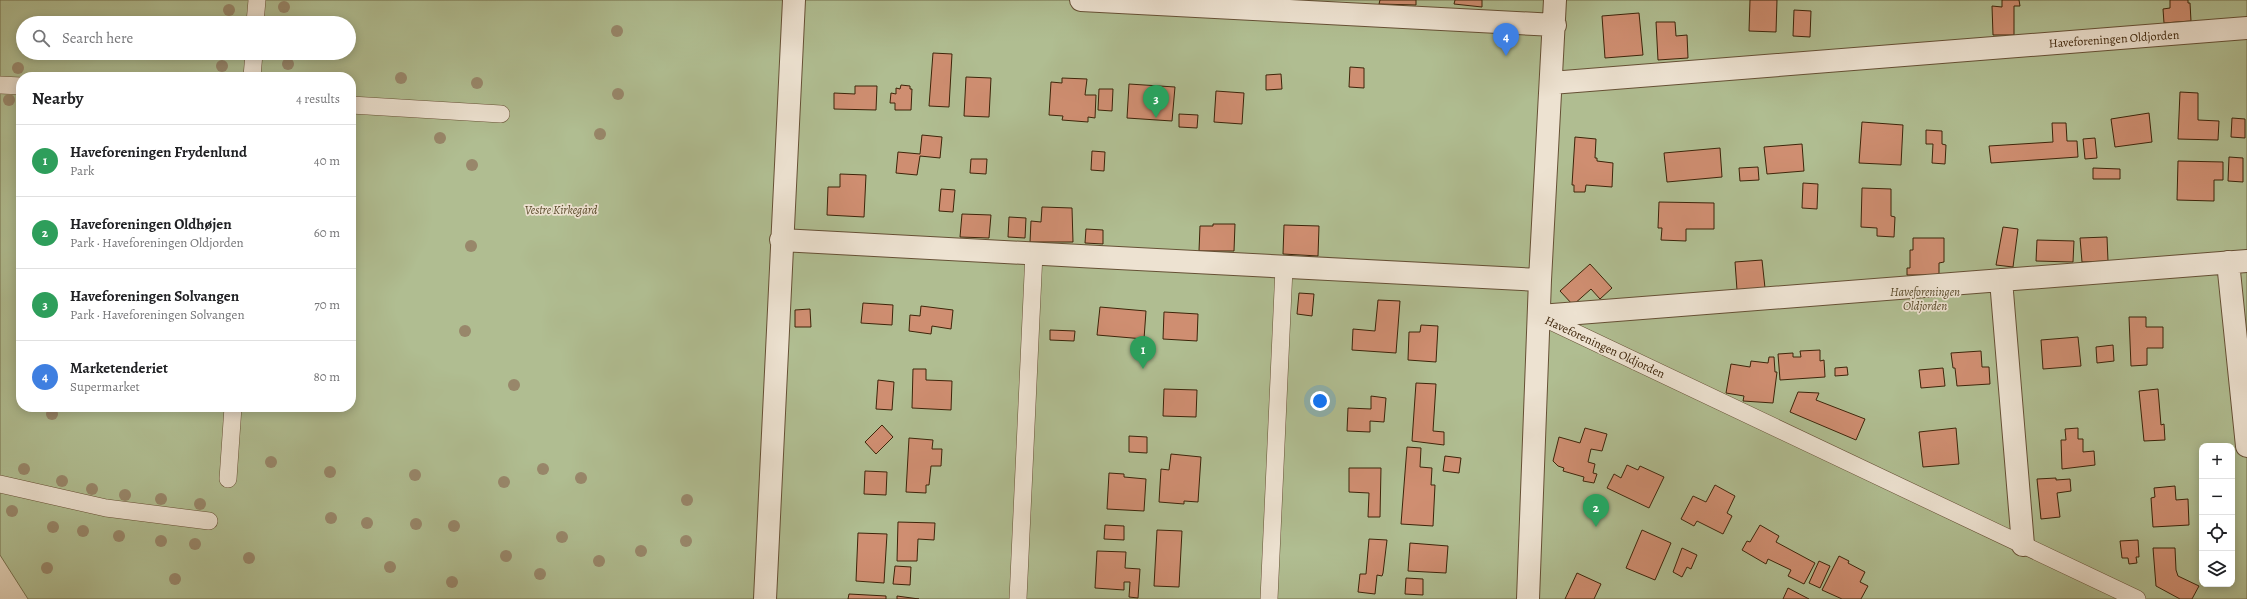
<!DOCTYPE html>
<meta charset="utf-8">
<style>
body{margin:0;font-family:Alegreya,serif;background:#f2f2f2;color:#202124}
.controls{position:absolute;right:12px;bottom:12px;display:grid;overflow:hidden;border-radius:8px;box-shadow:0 2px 10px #0003}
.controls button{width:36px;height:36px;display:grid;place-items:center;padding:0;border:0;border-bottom:1px solid #e0e0e0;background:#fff;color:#202124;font:20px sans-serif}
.you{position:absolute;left:1320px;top:401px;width:14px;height:14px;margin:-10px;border:3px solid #fff;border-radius:50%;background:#1a73e8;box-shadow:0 0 0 6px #1a73e833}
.badge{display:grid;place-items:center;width:26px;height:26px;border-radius:50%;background:#1a73e8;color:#fff;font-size:13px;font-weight:700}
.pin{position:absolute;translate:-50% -33px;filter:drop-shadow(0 1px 2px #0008)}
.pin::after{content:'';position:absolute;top:21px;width:14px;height:12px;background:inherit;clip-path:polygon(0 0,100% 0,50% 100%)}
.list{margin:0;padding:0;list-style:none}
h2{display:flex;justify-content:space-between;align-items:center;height:52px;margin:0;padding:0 16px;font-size:17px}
h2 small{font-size:13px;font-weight:400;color:#757577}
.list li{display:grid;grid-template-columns:26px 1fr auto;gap:12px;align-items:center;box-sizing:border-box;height:72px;padding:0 16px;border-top:1px solid #e0e0e0}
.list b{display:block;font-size:15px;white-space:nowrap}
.list p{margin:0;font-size:13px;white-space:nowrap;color:#757577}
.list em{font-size:13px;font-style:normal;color:#757577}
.icon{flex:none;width:22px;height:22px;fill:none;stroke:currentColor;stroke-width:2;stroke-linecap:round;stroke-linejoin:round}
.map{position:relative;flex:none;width:2247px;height:599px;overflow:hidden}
.search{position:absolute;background:#fff;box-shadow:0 2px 10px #0003;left:16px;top:16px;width:340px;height:44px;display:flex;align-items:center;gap:10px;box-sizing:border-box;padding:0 14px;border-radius:22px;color:#757577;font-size:15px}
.panel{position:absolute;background:#fff;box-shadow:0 2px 10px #0003;left:16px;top:72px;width:340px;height:340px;border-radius:16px}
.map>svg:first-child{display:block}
</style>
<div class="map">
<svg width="2247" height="599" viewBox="0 0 2247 599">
<rect width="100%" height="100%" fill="#e3d2b8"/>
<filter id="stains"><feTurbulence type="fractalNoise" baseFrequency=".005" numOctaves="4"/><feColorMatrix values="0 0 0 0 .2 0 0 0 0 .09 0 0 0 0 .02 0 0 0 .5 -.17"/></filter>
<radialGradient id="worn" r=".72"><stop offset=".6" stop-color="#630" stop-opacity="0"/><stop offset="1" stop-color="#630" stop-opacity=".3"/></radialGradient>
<path fill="#b0bd91" stroke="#76704d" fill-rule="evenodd" d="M0 0H2247V599H28L0 555ZM23 23H349V53H23ZM21 77H351V407H21ZM2202 446H2232V584H2202Z"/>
<path fill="#cf8e71" stroke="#3d2409" d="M1380 0H1416V5L1379 4Z
M1455 0H1482V7L1454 4Z
M1750 0H1777L1776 32 1749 31Z
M2002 0H2019L2020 6H2014V35H1993L1992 6 2002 7Z
M2170 0H2188V3H2190L2191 21 2164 23 2163 9 2170 8Z
M1794 10 1811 11 1810 37 1793 36Z
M1639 13 1643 55 1605 58 1602 16Z
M1656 22H1675L1676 36 1687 35 1688 58 1658 60Z
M933 53 952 54 949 107 929 106Z
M1350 67 1364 68V88L1349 87Z
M1281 74 1282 89 1266 90V75Z
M966 77 991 78 989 117 964 116Z
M1062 78 1087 79 1085 95H1096L1095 118 1088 117V122L1062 120 1063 116 1049 115 1051 82 1062 83Z
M1129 84 1175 87 1172 121 1127 118Z
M901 85 910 86V89H912L911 110H895V103H890L891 93 896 94V88L900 89Z
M855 86H877L876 110 834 109V93L855 94Z
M1099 89H1113L1112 111 1098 110Z
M1216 91 1244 93 1242 124 1214 122Z
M2180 92 2198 93V120L2219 121 2218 140 2178 139Z
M2149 113 2152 142 2115 147 2111 119Z
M1179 114 1198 115 1197 128 1179 127Z
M2232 118 2245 119V138L2231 137Z
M1862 122 1903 125 1901 165 1859 163Z
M2052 123H2066L2067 141H2077L2078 157 1991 163 1989 146 2053 142Z
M1926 130 1942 131V144L1946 145 1945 164 1932 163 1933 144H1926Z
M922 135 942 137 940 158 920 156 917 175 896 173 898 152 920 154Z
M1575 137 1596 139 1595 158H1597V161L1613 163 1612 187 1586 185 1585 192H1574V185H1572Z
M2095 138 2097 158 2085 159 2083 139Z
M1802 144 1804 171 1767 174 1764 147Z
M1720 148 1722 177 1667 182 1664 153Z
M1092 151 1105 152 1104 171 1091 170Z
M2229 157 2243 158V182L2228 181Z
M971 159H987L986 174 970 173Z
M2178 161 2223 162V180H2214V201L2177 200Z
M1758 167 1759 180 1740 181 1739 168Z
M2093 168 2120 169V179H2093Z
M840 174 866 175 864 217 827 215 828 187H840Z
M1803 183 1818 184 1817 209 1802 208Z
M1862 188 1891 189V216L1895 217 1894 237 1877 236V228L1861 227Z
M941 189 955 190 953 212 939 211Z
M1659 202 1714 203V229H1686V241L1661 240 1662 228H1658Z
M1042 207 1072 208 1073 242H1030L1031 221 1041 222Z
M962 214 991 215 989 238 960 237Z
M1009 217 1026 218 1025 238 1008 237Z
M1213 224H1235L1234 251H1199L1200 226H1213Z
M1284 225 1319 226 1318 256 1283 254Z
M2003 227 2018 229 2013 267 1996 265Z
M1086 229 1103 230V244L1085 243Z
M2107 237 2108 261 2082 262 2080 238Z
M1913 238H1944V262L1939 263V275H1907V268H1910V250H1913Z
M2037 240 2074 241 2073 262 2036 261Z
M1762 260 1765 288 1737 290 1735 262Z
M1590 264 1612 288 1600 299 1591 289 1573 305 1560 291Z
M1299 293 1314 294 1312 316 1297 314Z
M1378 300 1400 301 1396 353 1352 350 1353 329 1375 331Z
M863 303 893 305 892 325 861 323Z
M921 306 953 310 951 329 932 326 931 334 909 331 910 315 920 316Z
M1100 307 1146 311 1144 339 1097 335Z
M810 309 811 327H795V310Z
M1164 312 1198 314 1197 341 1163 339Z
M2129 317H2146V327H2163V348H2147V365L2131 366Z
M1421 325 1438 326 1436 362 1408 360 1409 332H1420Z
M1050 330 1075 331 1074 341 1050 340Z
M2078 337 2081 366 2043 369 2041 340Z
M2113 345 2114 361 2097 363 2096 347Z
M1820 350V361L1824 360 1825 377 1780 380 1778 354 1793 353V357H1801L1800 351Z
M1981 351 1982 367H1989L1990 384 1957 386 1955 368H1953L1951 353Z
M1769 357H1774L1775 372H1777L1773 403 1743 401 1744 396 1726 393 1731 364 1750 367 1751 361 1768 363Z
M1847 367 1848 375 1835 376V368Z
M1943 368 1945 386 1921 388 1919 370Z
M913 369H926V380L952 381 951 410 912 408Z
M878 380 894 382 892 410 876 409Z
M1416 383 1436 384 1433 431 1444 432V445L1412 441Z
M1164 389 1197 390 1196 417 1163 416Z
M2158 389 2161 425 2164 424 2165 440 2144 441 2139 391Z
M1798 392 1819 393 1816 400 1865 419 1856 440 1790 412Z
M1371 396 1386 398 1384 422 1370 421V432L1347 431 1348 408 1371 409Z
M882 425 893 437 876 454 865 442Z
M1585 428 1607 434 1602 451 1591 449 1588 462 1595 464 1593 473 1597 474 1594 483 1583 481 1584 477 1563 471 1564 468 1558 466 1553 461 1559 437 1580 443Z
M1956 428 1959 464 1923 467 1919 432Z
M2078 428V439H2083V452L2094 451 2095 465 2062 469 2061 440H2066L2065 429Z
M1129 436 1147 437V453L1129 452Z
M909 438 933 440 932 449H942L941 466H931L929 485H926V493L906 492Z
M1407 447 1421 448 1420 467 1432 468 1431 485H1435L1433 526 1401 524Z
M1171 454 1201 457 1198 502 1184 501V504L1159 502 1161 469 1169 470Z
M1445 456 1461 458 1459 473 1443 471Z
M1627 465 1638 470 1640 466 1664 477 1649 508 1607 488 1614 474 1621 478Z
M1349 468H1381L1380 517H1368L1369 493 1349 492Z
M865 471 887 472 886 495 864 494Z
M1109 473 1124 474V477L1146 479 1144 511 1107 509Z
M2056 478V480L2070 479 2071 491 2057 493 2060 517 2041 519 2037 479Z
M1715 485 1735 496 1727 513 1732 516 1723 534 1697 521 1694 526 1681 519 1693 496 1706 502Z
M2175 486 2176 500 2188 499 2189 525 2153 527 2151 498 2155 497 2154 488Z
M898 522 935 523 934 540 918 539 917 561H897Z
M1105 525 1124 526V540L1104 539Z
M1760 525 1779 536 1776 542 1815 563 1804 584 1788 576 1791 570 1768 559 1766 564 1742 550 1747 541 1750 542Z
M1157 530 1182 531 1179 587 1154 586Z
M1642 530 1671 543 1655 580 1626 568Z
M858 533 887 534 884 583 856 581Z
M1369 539 1387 540 1383 573 1382 576 1377 575 1375 594 1358 592 1360 574H1366Z
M2138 540 2139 557H2136L2137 563 2129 564 2128 558H2122L2120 541Z
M1410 543 1448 546 1446 573 1408 571Z
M1682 548 1697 555 1691 569 1687 567 1682 577 1673 572Z
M2153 548H2175L2176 570 2178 576 2199 586 2192 599H2180L2156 586Z
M1097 551 1126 552 1125 568 1140 569 1138 598 1129 597 1130 582H1124V590L1095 588Z
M1839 556 1849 561 1848 563 1865 572 1860 582 1868 586 1861 599H1842L1822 590Z
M1819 561 1830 566 1820 588 1809 583Z
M895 566 911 567 910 585 893 584Z
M1577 573 1601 584 1594 599H1565Z
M1406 578 1423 579V595L1405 594Z
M1788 588 1809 599H1783Z
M849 594 886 596V599H848Z
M897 596 919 599H897Z"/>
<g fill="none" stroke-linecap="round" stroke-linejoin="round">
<g stroke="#665035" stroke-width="18">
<path id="lane" d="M255 23 257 0
M252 77 254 53
M0 85 21 86
M351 105 501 114
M1540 316 2137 599
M228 479 233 407
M0 484 106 508 209 521
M1018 599 1034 253
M1269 599 1284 268"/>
</g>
<g stroke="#665035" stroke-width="24">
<path id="street" d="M1081 0 1555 25
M1551 83 2247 28
M781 240C1034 253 1287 268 1540 280
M2228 262 2247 446
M2001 280 2023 545
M1540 316 2247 261
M765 599 794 0
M1528 599 1540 280 1555 0"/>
</g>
<use href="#lane" stroke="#ede2d1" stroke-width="17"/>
<use href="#street" stroke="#ede2d1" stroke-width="22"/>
</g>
<g fill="#98876a">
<circle cx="284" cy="7" r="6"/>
<circle cx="229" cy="10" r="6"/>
<circle cx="617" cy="31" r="6"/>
<circle cx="288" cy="64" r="6"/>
<circle cx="222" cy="66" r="6"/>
<circle cx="18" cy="68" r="6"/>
<circle cx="401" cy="78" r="6"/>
<circle cx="477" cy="83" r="6"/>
<circle cx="618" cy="94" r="6"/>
<circle cx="9" cy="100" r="6"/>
<circle cx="600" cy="134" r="6"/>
<circle cx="440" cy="138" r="6"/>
<circle cx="472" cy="165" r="6"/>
<circle cx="471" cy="246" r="6"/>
<circle cx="465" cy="331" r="6"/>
<circle cx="514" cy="385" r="6"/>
<circle cx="52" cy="414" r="6"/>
<circle cx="271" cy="462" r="6"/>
<circle cx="24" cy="469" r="6"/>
<circle cx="543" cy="469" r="6"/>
<circle cx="330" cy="472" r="6"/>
<circle cx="415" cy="475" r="6"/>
<circle cx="581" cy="478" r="6"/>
<circle cx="62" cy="481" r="6"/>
<circle cx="504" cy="482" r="6"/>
<circle cx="92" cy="489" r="6"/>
<circle cx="125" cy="495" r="6"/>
<circle cx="161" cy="499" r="6"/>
<circle cx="687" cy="500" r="6"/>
<circle cx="200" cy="504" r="6"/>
<circle cx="12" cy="511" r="6"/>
<circle cx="331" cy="518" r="6"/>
<circle cx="367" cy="523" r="6"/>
<circle cx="416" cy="524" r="6"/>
<circle cx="454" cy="526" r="6"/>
<circle cx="53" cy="527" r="6"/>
<circle cx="83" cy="531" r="6"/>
<circle cx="119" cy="536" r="6"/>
<circle cx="562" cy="537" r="6"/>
<circle cx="161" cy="541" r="6"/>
<circle cx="686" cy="541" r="6"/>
<circle cx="195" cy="544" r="6"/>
<circle cx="641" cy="551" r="6"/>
<circle cx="506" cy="556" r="6"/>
<circle cx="249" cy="558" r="6"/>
<circle cx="599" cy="561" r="6"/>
<circle cx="390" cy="567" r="6"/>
<circle cx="47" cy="568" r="6"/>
<circle cx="540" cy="574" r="6"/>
<circle cx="175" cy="579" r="6"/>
<circle cx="452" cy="582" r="6"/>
</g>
<g text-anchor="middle" stroke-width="3.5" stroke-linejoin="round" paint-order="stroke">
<g font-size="12" fill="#3d2409" stroke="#ede2d1">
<text transform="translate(2114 39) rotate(-4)" y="4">Haveforeningen Oldjorden</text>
<text transform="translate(1605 347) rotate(25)" y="4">Haveforeningen Oldjorden</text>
</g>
<g font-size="12" font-style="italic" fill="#5a4a2b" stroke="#ede2d1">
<text x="561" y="214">Vestre Kirkegård</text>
<text x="1925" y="296">Haveforeningen<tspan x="1925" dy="14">Oldjorden</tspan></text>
</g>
</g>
<rect width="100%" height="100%" filter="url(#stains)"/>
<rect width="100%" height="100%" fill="url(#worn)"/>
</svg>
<div class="controls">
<button>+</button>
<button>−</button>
<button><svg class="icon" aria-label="locate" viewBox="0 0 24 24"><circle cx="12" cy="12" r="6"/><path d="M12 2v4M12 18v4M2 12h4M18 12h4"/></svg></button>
<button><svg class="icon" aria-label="layers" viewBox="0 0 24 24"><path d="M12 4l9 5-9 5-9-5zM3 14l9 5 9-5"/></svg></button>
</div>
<div class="you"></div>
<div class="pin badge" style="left:1143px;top:369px;background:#2e9e5b">1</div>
<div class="pin badge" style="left:1596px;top:527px;background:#2e9e5b">2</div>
<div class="pin badge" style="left:1156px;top:118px;background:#2e9e5b">3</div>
<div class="pin badge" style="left:1506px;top:56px;background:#3f7fe0">4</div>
<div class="search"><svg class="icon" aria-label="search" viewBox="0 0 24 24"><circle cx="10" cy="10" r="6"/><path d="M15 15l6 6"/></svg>Search here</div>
<section class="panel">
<h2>Nearby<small>4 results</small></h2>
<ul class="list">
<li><span class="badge" style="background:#2e9e5b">1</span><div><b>Haveforeningen Frydenlund</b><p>Park</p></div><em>40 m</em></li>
<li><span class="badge" style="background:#2e9e5b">2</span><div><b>Haveforeningen Oldhøjen</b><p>Park · Haveforeningen Oldjorden</p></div><em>60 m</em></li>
<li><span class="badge" style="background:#2e9e5b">3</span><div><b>Haveforeningen Solvangen</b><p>Park · Haveforeningen Solvangen</p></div><em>70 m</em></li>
<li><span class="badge" style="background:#3f7fe0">4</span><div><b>Marketenderiet</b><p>Supermarket</p></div><em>80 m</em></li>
</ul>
</section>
</div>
